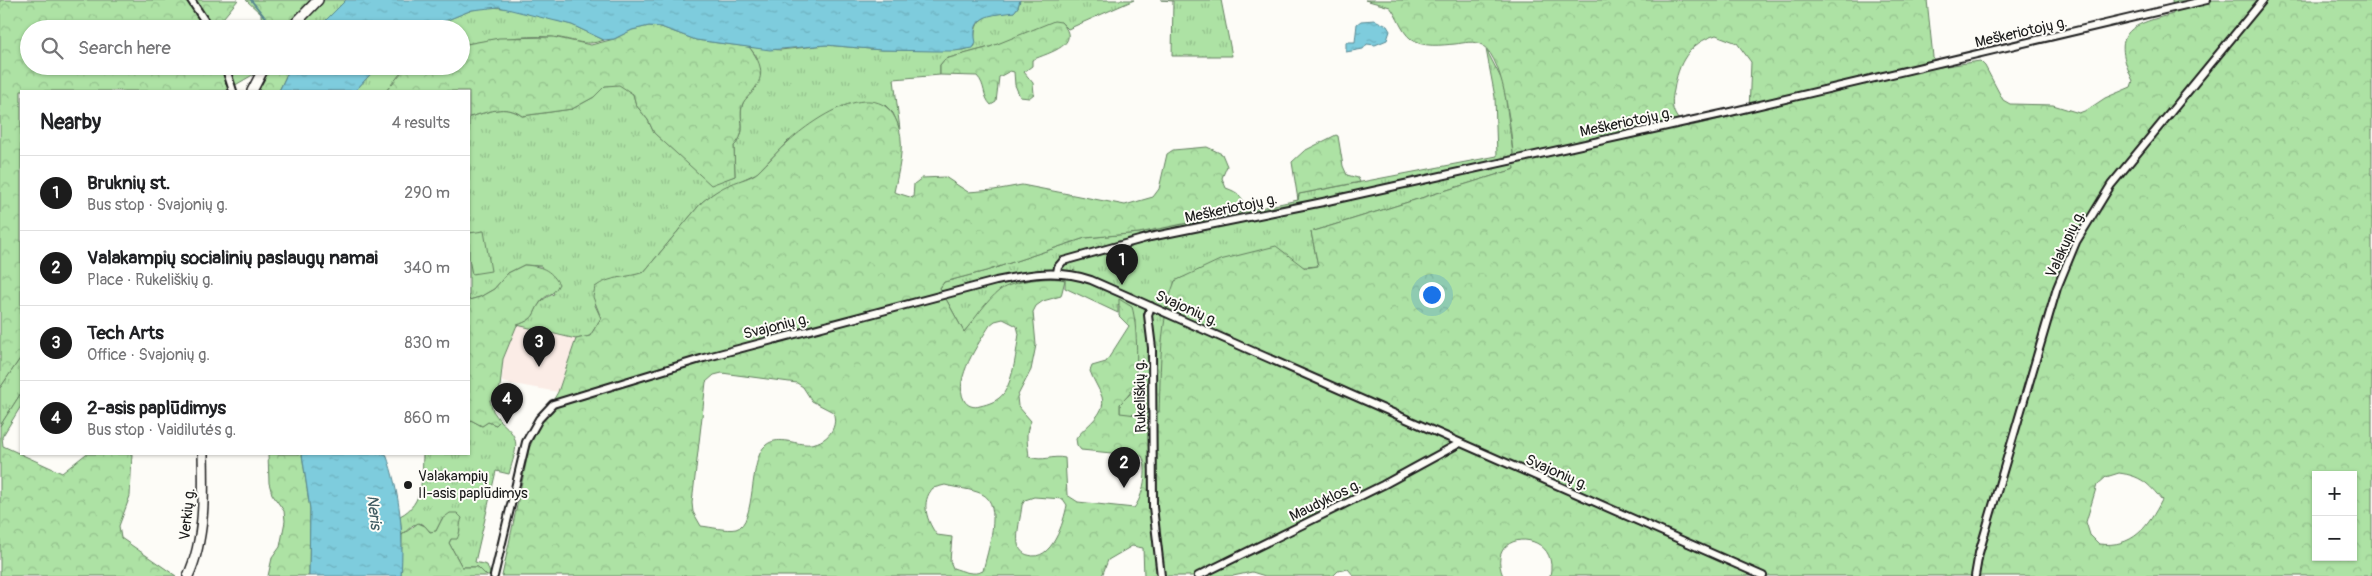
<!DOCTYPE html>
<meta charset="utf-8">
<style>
body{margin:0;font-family:Pangolin,sans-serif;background:#f6f6f6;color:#202124}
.controls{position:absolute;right:15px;bottom:15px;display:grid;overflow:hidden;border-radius:0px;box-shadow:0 1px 4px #0004}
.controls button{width:45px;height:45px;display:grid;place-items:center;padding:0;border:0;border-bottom:1px solid #e0e0e0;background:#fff;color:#202124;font:25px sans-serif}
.you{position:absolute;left:1431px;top:294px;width:18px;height:18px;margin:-12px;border:4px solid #fff;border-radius:50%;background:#1a73e8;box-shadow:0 0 0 8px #1a73e833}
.badge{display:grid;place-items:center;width:32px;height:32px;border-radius:50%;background:#1c1c1c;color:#fff;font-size:16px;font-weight:700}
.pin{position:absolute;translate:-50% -41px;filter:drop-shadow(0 1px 2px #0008)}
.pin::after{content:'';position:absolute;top:26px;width:18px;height:15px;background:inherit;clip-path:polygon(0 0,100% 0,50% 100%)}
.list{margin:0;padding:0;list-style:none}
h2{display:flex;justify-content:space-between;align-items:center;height:65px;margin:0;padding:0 20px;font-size:21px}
h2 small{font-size:16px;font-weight:400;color:#757577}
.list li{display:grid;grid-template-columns:32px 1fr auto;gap:15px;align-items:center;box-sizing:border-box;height:75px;padding:0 20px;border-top:1px solid #e0e0e0}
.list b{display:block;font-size:19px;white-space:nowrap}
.list p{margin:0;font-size:16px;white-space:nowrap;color:#757577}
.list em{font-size:16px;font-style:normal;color:#757577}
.icon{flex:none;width:28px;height:28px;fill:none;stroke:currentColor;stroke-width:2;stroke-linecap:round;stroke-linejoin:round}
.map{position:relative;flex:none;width:2372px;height:576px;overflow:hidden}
.search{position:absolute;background:#fff;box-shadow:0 1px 4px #0004;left:20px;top:20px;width:450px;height:55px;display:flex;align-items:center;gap:12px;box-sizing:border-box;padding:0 18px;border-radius:28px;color:#757577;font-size:19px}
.panel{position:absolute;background:#fff;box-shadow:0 1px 4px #0004;left:20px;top:90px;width:450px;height:365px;border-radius:0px}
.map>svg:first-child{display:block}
</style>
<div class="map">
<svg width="2372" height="576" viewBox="0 0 2372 576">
<defs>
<pattern id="grass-tufts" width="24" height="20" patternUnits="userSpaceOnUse" patternTransform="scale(1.25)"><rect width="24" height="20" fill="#ade2a4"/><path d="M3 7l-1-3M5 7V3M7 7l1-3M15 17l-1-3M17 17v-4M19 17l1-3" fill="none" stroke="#94c18d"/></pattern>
<pattern id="forest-crowns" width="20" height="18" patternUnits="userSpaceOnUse" patternTransform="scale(1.25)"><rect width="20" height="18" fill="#ade2a4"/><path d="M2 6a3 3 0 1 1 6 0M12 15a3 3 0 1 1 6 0" fill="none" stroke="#94c18d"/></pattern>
<pattern id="water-ripples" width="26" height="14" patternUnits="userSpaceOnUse" patternTransform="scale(1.25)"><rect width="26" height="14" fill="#7eccdd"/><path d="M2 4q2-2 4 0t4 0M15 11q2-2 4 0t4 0" fill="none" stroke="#6cafbd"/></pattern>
</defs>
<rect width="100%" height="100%" fill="#fdfcf7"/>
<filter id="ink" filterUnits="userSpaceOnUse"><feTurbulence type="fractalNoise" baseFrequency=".02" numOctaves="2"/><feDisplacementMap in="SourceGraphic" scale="10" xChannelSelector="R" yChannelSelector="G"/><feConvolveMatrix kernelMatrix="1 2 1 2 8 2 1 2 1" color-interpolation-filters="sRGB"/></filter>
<g filter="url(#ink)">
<path fill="#fbece6" d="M517 325 576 339 558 392 502 382 503 359Z"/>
<path fill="url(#grass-tufts)" stroke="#647f60" d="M323 0H346L317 29H295Z
M1020 0H1134L1068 29 1061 22 990 47 945 59 940 65V75L894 79 900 130 893 113 885 105 788 141 757 173 714 193 702 202 644 272 633 276 613 279 595 305 601 318 590 336 576 339 517 325C540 317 531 311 543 300 546 297 551 295 554 294L541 266 524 265 508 273 494 289 480 297 469 300V117C487 113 505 103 522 116L572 109 594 97 605 86 619 84 633 94 636 105 648 120 654 133 711 184 735 176 734 146C750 129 736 118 744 101 746 97 752 94 754 89 758 81 757 66 757 57L749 47 780 50 826 45 881 50H964L975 46C972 13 989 15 1014 12L1018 7Z
M1161 0H1221L1232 56H1172L1173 1Z
M490 7 516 9 572 25 604 40C583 48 572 38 551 37 521 35 491 40 461 45V29H425L472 10Z
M1486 49 1502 80 1505 93 1515 169 1311 232 1318 266 1187 276 1175 281 1164 327 1160 412 1137 415 1120 414V404L1130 394 1135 319 1118 304V313L1065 288V280L1048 278 1000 290 964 332 940 288 944 282 986 271 1085 238 1139 233 1298 200 1299 194 1497 156 1495 97Z
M378 66H407L386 91H355Z
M21 357V393L0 426V388Z
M469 419 482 426 488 422 496 425 500 421C523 440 516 447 509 474L496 471 475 562 487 565 491 576H487L478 567H462L449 543 451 539 442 519 436 531 430 532 422 523 413 525 402 535 400 516C424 504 422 477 423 454H469Z"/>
<path fill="url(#forest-crowns)" stroke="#647f60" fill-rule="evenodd" d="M0 0H238L214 29H29V66H260L256 73 225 91H21V357L0 388Z
M246 0H312L286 29H262L261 14Z
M1365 0H1927L1933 57 1940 67 1980 61 1985 66 2003 100 2010 104 2053 105 2079 113 2087 110 2105 98 2131 87 2133 81C2110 32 2129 25 2173 14L2172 0H2372V576H1550C1561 528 1483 528 1503 576H1354L1348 569 1338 571 1333 576H1265L1252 572 1233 576H1144L1143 548 1132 546 1108 560 1102 576H502L529 449 538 427 558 392 576 339 590 336 601 318 593 297 595 287C609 276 628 278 644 272L702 202C711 195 720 188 731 184 740 180 751 178 758 172 769 162 777 151 788 142 814 118 883 71 899 128 905 148 898 173 894 192L913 198 914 184 922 178 945 177 968 192 994 190 1022 185 1125 205 1153 197 1159 189 1167 154 1173 150 1207 147 1222 154 1227 166 1222 178 1226 188C1240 193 1243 197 1246 211L1139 233 1085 238 986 271 944 282 940 288 964 332C975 319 986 301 1000 290 1012 281 1050 276 1065 280L1061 296 1043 301 1036 306 1033 312 1036 345 1031 370 1017 397 1018 406 1031 421C1024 433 1028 444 1029 457 1044 462 1052 455 1065 458L1067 495 1078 502 1134 508C1143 497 1149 469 1142 456L1081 450 1077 445 1076 439C1084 426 1107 415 1102 397 1099 388 1093 380 1090 371L1092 366 1106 362 1129 326 1119 316V299L1132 307C1137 323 1138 365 1135 382 1133 391 1127 397 1120 404V413L1137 415 1159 412C1161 368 1159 322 1175 281L1220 260 1276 246 1305 268 1318 266 1311 232 1515 169C1511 140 1507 61 1482 45 1474 40 1464 43 1455 44 1442 45 1422 48 1411 39 1401 31 1398 17 1390 7ZM1716 35 1737 43 1751 62 1749 112 1687 127C1684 124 1678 120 1676 116 1671 108 1672 98 1674 90 1678 63 1689 43 1716 35ZM1003 319 1017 326 1019 334C1016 352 1014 378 1004 393 998 401 989 404 980 406 974 408 967 406 964 400 953 379 979 343 990 325L995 321ZM722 373 797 383 803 387 812 401 833 412C840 430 823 446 804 444 792 443 777 436 766 445 748 459 757 524 736 529 726 531 711 527 701 526L693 512 692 503 706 382 714 375ZM2119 473C2141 476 2148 483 2162 500 2148 527 2133 548 2099 544L2090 535 2086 522 2097 485 2106 477ZM2316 475H2353V557H2316ZM945 485C956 488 972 489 982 494 1004 504 987 553 983 571 973 576 963 571 953 568L950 561 952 537 937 535C927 522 920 502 933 488ZM1034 497 1063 499 1067 505C1064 521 1052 563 1028 555 1023 554 1019 549 1018 544 1016 533 1021 516 1022 505L1025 500Z
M1054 21 1061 22C1083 45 1050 52 1032 60V66L1024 72 1033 83 1034 94 1029 98 1020 97 1015 85 1014 72 1010 71 999 77 996 102 991 105C982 96 986 85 977 76L940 75V65L945 59 990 47Z
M649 26 661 27 696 40 749 47C761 62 766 75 753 91 750 95 745 99 743 103 737 120 749 130 734 146L735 176 711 185 654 133 648 120 636 105 633 94 619 85 605 86 594 97 572 109 522 116C506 103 486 113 469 117V91H386L407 66H461V45L499 38 553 37 591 45 614 39 632 30Z
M272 66 290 67 279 91H258Z
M1336 135 1338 136 1343 166 1347 175 1358 178 1360 182 1299 194 1298 200 1292 162 1304 151Z
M524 265C541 266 550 269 559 284 553 296 549 293 542 300 531 314 538 318 517 325L503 359 499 396 490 400 493 411 500 421 496 425 488 422 482 426 469 419V300L480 297 494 289 508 273Z
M21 393V406L2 437 3 446 62 473 86 454H132L130 496 119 526 121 538 176 576H0V426Z
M268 454H302L310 509 309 576H268L272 558 280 547 285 521 284 511 272 494 269 483Z
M450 513H457L462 518C459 525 461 532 457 539H451L449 543 462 567H478L487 576H401L402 535 418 523 425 526 430 532 436 531 442 519Z"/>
<path fill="#ade2a4" stroke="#647f60" d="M484 231 491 271 472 274 469 259V233Z"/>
<path fill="url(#water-ripples)" stroke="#578690" d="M346 0H1020L1018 7 1014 12C993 15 969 14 976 43L973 48 955 51H935L881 50 826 45 770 50 696 40 661 27 649 26 632 30 614 39 604 40 572 25 499 7 472 10 425 29H317Z
M1375 20 1387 26 1390 31 1387 40 1375 45 1367 44 1363 49 1346 52V42H1355L1357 24 1361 21Z
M291 66H378L355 91H279Z
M302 454H386C400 493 404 534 401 576H309L310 509Z"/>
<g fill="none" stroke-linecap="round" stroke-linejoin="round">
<path stroke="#578690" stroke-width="2" d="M251 0 267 20 268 29"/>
<g stroke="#1c1c1c" stroke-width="10">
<path id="street" d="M191 0 210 29
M225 66 233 91
M1057 273 1058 267 1063 261 1150 237 1323 202 1726 113 2207 0
M1151 306 1148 315 1152 348 1153 507 1161 576
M494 576 526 442 539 419 553 404 704 358 996 281C1029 274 1059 269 1091 280L1763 576
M1198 576 1383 485 1460 443
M1975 576 1979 553 2057 288 2076 242 2111 185 2263 0"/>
</g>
<g stroke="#1c1c1c" stroke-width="12">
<path id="secondary" d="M290 29 318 0
M252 91 265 66
M188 576C205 540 204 493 203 454"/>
</g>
<use href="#street" stroke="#fdfcf7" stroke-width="6"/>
<use href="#secondary" stroke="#fdfcf7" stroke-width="9"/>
</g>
</g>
<circle fill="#1c1c1c" stroke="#fdfcf7" stroke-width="2" cx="408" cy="485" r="5"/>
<g text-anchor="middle" stroke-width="4" stroke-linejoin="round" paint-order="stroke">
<g font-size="15" fill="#1c1c1c" stroke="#fdfcf7">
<text transform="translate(2021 32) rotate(-13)" y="5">Meškeriotojų g.</text>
<text transform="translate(1626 122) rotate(-12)" y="5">Meškeriotojų g.</text>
<text transform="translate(1231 208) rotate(-12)" y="5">Meškeriotojų g.</text>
<text transform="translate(2065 244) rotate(-65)" y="5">Valakupių g.</text>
<text transform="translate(1187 308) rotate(24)" y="5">Svajonių g.</text>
<text transform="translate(776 326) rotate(-14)" y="5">Svajonių g.</text>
<text transform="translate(1140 396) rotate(-91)" y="5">Rukeliškių g.</text>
<text transform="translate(1557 472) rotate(24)" y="5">Svajonių g.</text>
<text transform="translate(1325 500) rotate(-26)" y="5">Maudyklos g.</text>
<text transform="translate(187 514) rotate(-84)" y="5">Verkių g.</text>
</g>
<g font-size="15" fill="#1c1c1c" stroke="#fdfcf7" text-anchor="start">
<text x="418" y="481">Valakampių<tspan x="418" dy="17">II-asis paplūdimys</tspan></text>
</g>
<g font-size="16" font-style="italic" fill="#3e5a60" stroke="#fdfcf7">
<text transform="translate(375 512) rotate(83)" y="6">Neris</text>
</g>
</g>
</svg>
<div class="controls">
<button>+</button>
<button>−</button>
</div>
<div class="you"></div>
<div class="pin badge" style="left:1122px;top:285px">1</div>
<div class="pin badge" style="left:1124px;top:488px">2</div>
<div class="pin badge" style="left:539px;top:367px">3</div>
<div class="pin badge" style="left:507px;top:424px">4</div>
<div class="search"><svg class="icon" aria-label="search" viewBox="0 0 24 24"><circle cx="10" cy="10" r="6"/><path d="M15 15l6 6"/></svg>Search here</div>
<section class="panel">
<h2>Nearby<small>4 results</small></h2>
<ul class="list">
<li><span class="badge">1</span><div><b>Bruknių st.</b><p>Bus stop · Svajonių g.</p></div><em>290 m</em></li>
<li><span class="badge">2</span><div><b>Valakampių socialinių paslaugų namai</b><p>Place · Rukeliškių g.</p></div><em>340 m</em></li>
<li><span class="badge">3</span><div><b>Tech Arts</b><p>Office · Svajonių g.</p></div><em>830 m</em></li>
<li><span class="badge">4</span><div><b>2-asis paplūdimys</b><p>Bus stop · Vaidilutės g.</p></div><em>860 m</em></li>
</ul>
</section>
</div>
